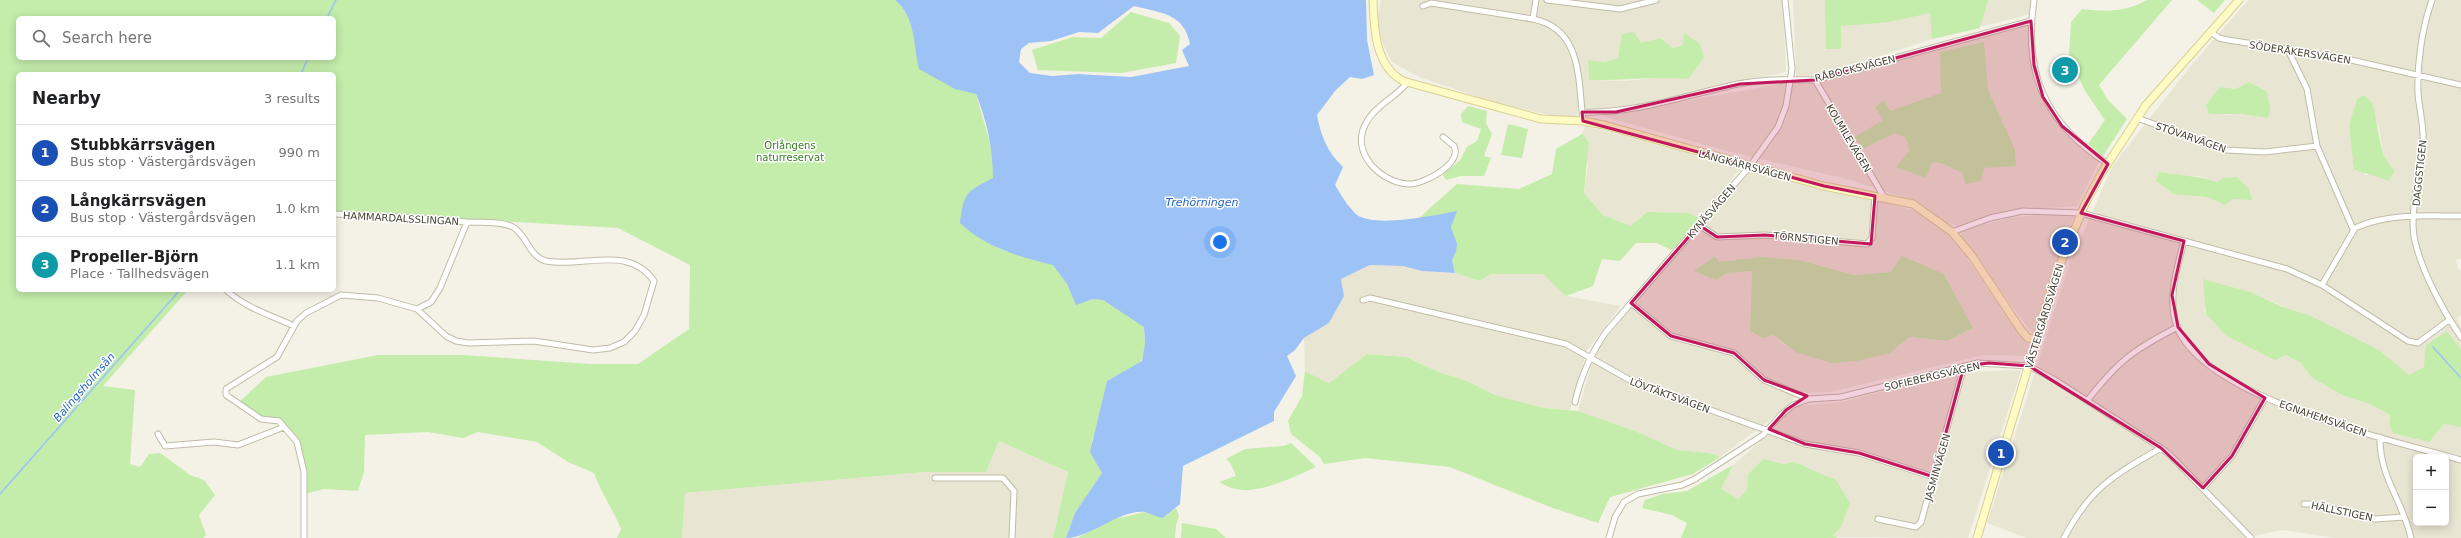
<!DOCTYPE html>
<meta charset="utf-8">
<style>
body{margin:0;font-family:"DejaVu Sans",sans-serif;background:#f6f6f6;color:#202124}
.controls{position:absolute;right:12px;bottom:12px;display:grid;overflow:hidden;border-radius:6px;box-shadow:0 2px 10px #0003}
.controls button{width:36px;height:36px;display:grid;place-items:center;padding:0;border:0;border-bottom:1px solid #e0e0e0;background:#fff;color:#202124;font:20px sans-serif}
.you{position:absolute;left:1220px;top:242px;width:14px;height:14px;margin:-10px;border:3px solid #fff;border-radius:50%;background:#1a73e8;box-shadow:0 0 0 6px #1a73e833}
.badge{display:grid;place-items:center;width:26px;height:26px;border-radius:50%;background:#b45309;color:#fff;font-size:13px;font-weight:700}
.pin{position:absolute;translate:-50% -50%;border:2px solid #fff;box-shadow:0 1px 4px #0006}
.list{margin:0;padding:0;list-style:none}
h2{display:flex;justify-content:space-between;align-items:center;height:52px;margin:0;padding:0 16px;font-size:17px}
h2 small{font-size:13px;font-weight:400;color:#757577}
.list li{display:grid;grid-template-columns:26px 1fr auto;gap:12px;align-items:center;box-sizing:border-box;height:56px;padding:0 16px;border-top:1px solid #e0e0e0}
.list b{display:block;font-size:15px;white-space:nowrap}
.list p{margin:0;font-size:13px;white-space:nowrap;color:#757577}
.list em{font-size:13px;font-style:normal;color:#757577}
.icon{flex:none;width:22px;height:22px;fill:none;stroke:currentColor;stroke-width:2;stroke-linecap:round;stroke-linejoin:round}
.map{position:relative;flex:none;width:2461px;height:538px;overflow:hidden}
.search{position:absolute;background:#fff;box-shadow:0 2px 10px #0003;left:16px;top:16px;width:320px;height:44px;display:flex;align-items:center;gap:10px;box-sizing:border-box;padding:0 14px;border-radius:6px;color:#757577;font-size:15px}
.panel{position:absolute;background:#fff;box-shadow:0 2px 10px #0003;left:16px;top:72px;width:320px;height:220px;border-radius:6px}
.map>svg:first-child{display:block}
</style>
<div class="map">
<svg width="2461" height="538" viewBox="0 0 2461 538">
<rect width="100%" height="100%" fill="#f4f2e6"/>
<path fill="#e9e5d3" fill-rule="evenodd" d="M1381 0H1783L1786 72 1607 111 1578 108 1577 118 1553 116 1496 103 1419 77 1392 62 1375 28ZM1685 33 1688 79 1665 77 1626 81 1589 80 1588 60 1604 62 1619 58 1622 34 1641 43 1660 38 1673 48 1683 45Z
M1793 0H2033L2031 14 1932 39 1819 76H1796Z
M2248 0H2461V259H2456L2458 269 2461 271V315L2457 318 2461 327V349L2447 331 2424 367 2409 376 2379 350 2253 293 2204 308 2206 314 2225 335 2286 355 2301 363 2311 377 2342 395 2372 405 2390 415 2389 424 2412 437 2429 442 2444 424 2461 427V538H2336L2282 530 2245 538H2027L1987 523 2070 262 2113 165 2189 68ZM2220 87 2236 89 2268 118 2240 114 2223 115ZM2357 99 2373 104 2375 120 2379 128 2384 157 2394 171 2377 175H2365L2353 155 2349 125ZM2160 172 2183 176H2198L2218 182 2225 205 2207 197 2192 195ZM2416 457H2446V523H2416Z
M2030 22 2042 85 2070 139 2099 161 2077 206 2017 210 1956 226 1948 224 1915 201 1851 180 1727 151 1602 116 1785 83 1823 81Z
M1585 126 1744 164 1700 218 1688 213 1647 212 1631 226 1603 215 1584 193 1588 164 1582 134Z
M1751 168 1917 211 1952 236 2020 336 2030 342 2026 356 1983 355 1830 392 1801 393 1766 423 1720 457 1709 453 1677 450 1635 431 1578 411 1595 353 1631 307ZM1715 256 1719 262 1799 260 1854 275 1891 272 1944 274 1973 328 1947 341 1909 337 1889 353 1784 345 1773 335 1750 331 1752 271 1727 273 1716 280 1695 271Z
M2076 211 2033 335 1960 235 1966 229 2015 217Z
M1370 265 1403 266 1422 271 1455 273 1480 281 1491 274H1543L1566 296 1621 306 1587 350 1570 410 1544 408 1495 395 1467 381 1436 371 1406 357 1367 354 1329 383 1305 371 1304 338 1329 323 1344 296 1341 279Z
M2021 370 1968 538 1833 537 1841 527 1794 462 1783 464 1763 459 1748 474 1747 490 1737 500 1721 489 1733 465 1766 437 1787 413 1798 406 1842 402 1958 372Z
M999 441 1068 472 1053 538H682L685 493 925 472H986Z"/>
<path fill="#c4ecab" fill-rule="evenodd" d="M0 0H895C907 11 914 26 914 42L975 91 992 150 994 153 993 178 996 247 1007 252 1048 258 1066 282 1076 304 1093 299 1103 300 1146 326C1142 331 1145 338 1145 345 1143 373 1128 368 1107 381L1099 423 1092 440 1102 474 1075 513 1066 538H1053L1068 472 999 441 986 472H925L685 493 682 538H617L621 529C613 509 601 493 594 473L568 462 537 442 478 432 463 438 428 432 365 435 364 472 358 491 324 489 304 494 297 442 279 421 261 419 238 403 266 377 378 355H463L591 364H638L689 329 690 265 618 228 334 211V74H18V290H188L103 386 135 390 130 464 140 467 149 454 160 453 190 475 204 480 215 495 199 515 206 535 203 538H0ZM18 18H334V58H18Z
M1825 0H1988L1980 28 1932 39 1930 13 1889 22 1841 26V49H1826Z
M2147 0H2172L2099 85 2108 100 2127 119 2103 156 2088 144 2105 120 2085 91 2069 56 2071 22 2082 9C2106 12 2126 12 2147 0Z
M2197 0H2225L2214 13Z
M1131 12 1169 23 1180 36 1176 63 1121 73 1038 70 1032 50 1073 37 1101 38Z
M1634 32 1641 43 1660 38 1673 48 1683 45 1684 33 1700 44 1704 58 1688 79C1655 76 1622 81 1589 80L1588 60 1604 62 1618 58 1622 34Z
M1984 42 1988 90 2015 150 2016 166 1984 168 1981 181 1965 184 1963 173 1941 163 1932 162 1926 178 1896 167 1910 150 1905 137 1895 133 1862 149 1855 137 1883 120 1875 107 1884 100 1890 111 1941 93 1940 52Z
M2249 82 2267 92 2270 109 2268 118 2240 114H2209L2206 105 2220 87 2236 89Z
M2364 95 2373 104C2374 111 2382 153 2385 158 2388 163 2391 167 2395 171L2388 181C2377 175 2365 175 2354 169L2349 125 2357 99Z
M1468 106 1487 111 1486 123 1492 134 1484 156 1491 158 1484 176H1461L1446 180 1443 175 1460 160 1467 147 1477 141 1481 129 1462 122 1461 114Z
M1508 124 1528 129 1522 158 1501 155Z
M1582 134 1589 142 1584 193 1603 215 1631 226 1647 212 1688 213 1700 218 1672 250 1656 243H1636L1620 261 1602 259 1593 286 1566 296 1543 274H1491L1480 281 1455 273 1452 260 1456 252V244L1451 227 1418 219 1457 184 1519 189 1552 174 1556 149Z
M2159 172C2179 175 2199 176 2218 182L2223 178 2237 177 2249 189 2252 200 2233 199 2225 205 2207 197 2174 194 2156 181Z
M1715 256 1719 262 1761 257 1799 260 1854 275 1891 272 1902 256 1944 274 1973 328 1947 341 1909 337 1890 353 1857 361 1831 363 1796 352 1773 335 1763 338 1750 331 1752 271 1727 273 1716 280 1694 271Z
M2203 279 2253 293 2280 306 2311 316 2379 350 2409 375 2424 367 2426 345 2447 331 2461 349V427L2444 424 2429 442 2393 433 2389 424 2390 415 2372 405 2342 395 2311 377 2301 363 2286 355 2275 360 2225 335 2206 314Z
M1367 354 1406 357 1436 371 1467 381 1495 395 1544 408 1578 411 1635 431 1677 450 1709 453 1720 457 1693 474 1610 497 1598 523 1550 507 1450 467 1365 458 1324 464 1320 457 1291 434 1288 421 1302 396 1305 371 1329 383Z
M1291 443 1316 467C1296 476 1258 495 1236 489 1230 488 1224 485 1219 482L1236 476 1231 464 1226 459 1245 449 1283 446Z
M1763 459 1783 464 1794 462 1836 480 1850 503 1841 527 1833 536 1838 538H1681L1687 523 1672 515 1642 508 1645 500 1663 494 1687 491 1733 465 1721 489 1738 499 1747 490 1748 474Z
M1176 508 1179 516 1176 525 1175 538H1077L1113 519 1133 515 1144 512 1163 518Z
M1182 523 1216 529 1226 538H1181Z"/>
<path fill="#9dc3f6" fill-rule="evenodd" d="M895 0H1366L1367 40 1374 75 1362 79 1350 77 1335 91 1317 115C1321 136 1327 152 1343 167L1335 185C1341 195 1348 207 1357 215 1376 228 1436 215 1457 211L1451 227 1457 244 1456 252 1452 260 1455 273 1422 271 1403 266 1370 265 1341 279 1344 296 1329 323 1304 338 1295 350 1287 356 1296 376 1274 412V421L1183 466 1180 504 1163 518C1157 517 1151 514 1145 512 1122 508 1090 538 1066 538L1075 513 1102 473 1090 452 1107 381 1142 361 1145 344 1144 327 1103 300 1093 299 1076 305 1067 284 1053 265C1019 257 985 247 960 223 964 192 966 192 993 178 993 149 987 121 976 94L955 89 919 69C913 44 916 18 895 0ZM1134 6C1161 13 1184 13 1190 44L1182 50 1189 66 1131 77 1078 74 1052 76 1030 73 1019 62 1021 49 1029 43 1051 41 1079 32 1098 33Z"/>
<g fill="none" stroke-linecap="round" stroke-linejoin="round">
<path stroke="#9dc3f6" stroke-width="1.5" d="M327 18 336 0
M301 74 308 58
M2433 347 2461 378
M0 494 180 290"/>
<g stroke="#c0bca7" stroke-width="7">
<path id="street" d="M1536 0 1533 19C1583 29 1578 81 1583 121
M1547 0 1620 9 1656 0
M2034 0C2023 74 2045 123 2108 164
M2432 0C2422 28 2417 63 2418 93 2419 109 2424 125 2423 141 2422 170 2408 214 2415 241 2422 272 2443 311 2461 337
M1423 6 1431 3 1533 19
M2211 32 2219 38 2228 40 2338 57 2461 85
M2288 50 2307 89 2317 146 2353 229
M1815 80 1884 197
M1408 82C1395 98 1374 106 1365 125 1351 153 1380 182 1408 184 1423 185 1463 164 1454 146L1443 137
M1582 112C1635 114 1686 95 1738 84 1763 79 1790 79 1815 80L2031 21
M2137 118 2226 150 2265 152 2317 146
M334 214 420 218 467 222 440 288 431 302 417 309
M1699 225 1717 237 1765 235 1867 244 1872 238 1875 196
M1952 232 1990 218 2023 211 2081 213 2287 269 2322 285 2408 341 2418 343 2449 320
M2184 241C2177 269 2167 298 2177 327 2205 399 2392 440 2461 460
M2322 285 2355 228C2387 213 2427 216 2461 216
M226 290C246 308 270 315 294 326
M1363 300 1370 298 1566 344 1635 383 1805 444 1859 453 1934 477
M1631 303 1671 336 1734 353 1764 380 1809 399
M2087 401C2117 362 2134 349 2178 327
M1575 402C1581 376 1591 353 1606 332L1750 166 1778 127 1786 106 1792 69 1785 0
M158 434 165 446 214 442 238 445 284 427
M2380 437C2379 477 2403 501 2411 538
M935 478H1003L1014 491 1012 538
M2203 488 2232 456 2265 398
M2304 504H2313L2375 519 2404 517
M1878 519 1916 527 1921 522 1964 366
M304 538V472L297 442 279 421 261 419 226 395V389L277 357 297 321 306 313 341 295 378 298 417 309 446 336 456 341 468 343 534 341 593 350 610 348 624 342 635 331 644 315 654 281C628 244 584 268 546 261 529 257 527 235 513 227 501 221 480 223 467 222
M1609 538 1615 517 1624 502 1638 494 1682 485 1695 479 1763 435 1781 415 1793 405 1809 399 1841 397 1978 363 2029 366 2055 380 2161 448 2171 456 2251 538
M2064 538C2090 488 2114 475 2161 448"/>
</g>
<g stroke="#d7d191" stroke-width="9">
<path id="secondary" d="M1373 0C1374 28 1375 66 1403 81L1541 119 1583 121 1604 125 1824 186 1913 204 1952 232 1972 256 2021 330 2028 338 2036 340
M1977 538 2055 277 2085 204 2101 174 2146 105 2239 0"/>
</g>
<use href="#street" stroke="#fff" stroke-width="5"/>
<use href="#secondary" stroke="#fffbc5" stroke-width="7"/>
</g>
<path fill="#c2185b" fill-opacity="0.2" stroke="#c2185b" stroke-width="3" stroke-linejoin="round" d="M2031 21 2034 65 2043 97 2062 126 2108 164 2081 213 2184 241 2172 295 2178 327 2209 364 2265 398 2232 456 2203 488 2161 448 2029 366 1989 363 1964 366 1934 477 1859 453 1805 444 1769 429 1786 410 1807 396 1764 380 1734 353 1671 336 1631 303 1699 225 1717 237 1765 235 1871 244 1875 196 1824 186 1583 121 1582 112H1616L1740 84 1815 80Z"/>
<g text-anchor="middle" stroke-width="3" stroke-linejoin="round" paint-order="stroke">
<g font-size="10" fill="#474334" stroke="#fff">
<text transform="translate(2300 52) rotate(9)" y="4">SÖDERÅKERSVÄGEN</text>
<text transform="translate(1855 68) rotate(-14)" y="4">RÅBOCKSVÄGEN</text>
<text transform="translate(2191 137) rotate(19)" y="4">STÖVARVÄGEN</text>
<text transform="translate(1849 138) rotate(59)" y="4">KOLMILEVÄGEN</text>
<text transform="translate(1745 165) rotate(15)" y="4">LÅNGKÄRRSVÄGEN</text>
<text transform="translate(2419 173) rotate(-84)" y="4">DAGGSTIGEN</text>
<text transform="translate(1711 211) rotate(-49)" y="4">KYNÄSVÄGEN</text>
<text transform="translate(401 218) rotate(3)" y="4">HAMMARDALSSLINGAN</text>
<text transform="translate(1806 238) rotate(5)" y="4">TÖRNSTIGEN</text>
<text transform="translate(2044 316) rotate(-73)" y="4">VÄSTERGÅRDSVÄGEN</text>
<text transform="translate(1932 376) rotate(-13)" y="4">SOFIEBERGSVÄGEN</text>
<text transform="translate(1670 395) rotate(20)" y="4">LÖVTÄKTSVÄGEN</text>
<text transform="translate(2323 418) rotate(19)" y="4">EGNAHEMSVÄGEN</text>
<text transform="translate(1937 467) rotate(-74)" y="4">JASMINVÄGEN</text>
<text transform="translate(2342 511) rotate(12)" y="4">HÄLLSTIGEN</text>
</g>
<g font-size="10" fill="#367e23" stroke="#fff">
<text x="790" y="149">Orlångens<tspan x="790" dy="12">naturreservat</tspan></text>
</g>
<g font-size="11" font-style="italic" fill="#2563bc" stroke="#fff">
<text x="1202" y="206">Trehörningen</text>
<text transform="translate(84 387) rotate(-49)" y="4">Balingsholmsån</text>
</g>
</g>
</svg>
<div class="controls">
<button>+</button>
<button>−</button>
</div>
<div class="you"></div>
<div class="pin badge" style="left:2001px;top:453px;background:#1a4fb4">1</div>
<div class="pin badge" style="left:2065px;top:242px;background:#1a4fb4">2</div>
<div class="pin badge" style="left:2065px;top:70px;background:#0f9aa8">3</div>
<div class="search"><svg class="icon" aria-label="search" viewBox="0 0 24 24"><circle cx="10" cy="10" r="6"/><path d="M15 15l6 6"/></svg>Search here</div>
<section class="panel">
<h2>Nearby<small>3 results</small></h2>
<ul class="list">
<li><span class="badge" style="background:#1a4fb4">1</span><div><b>Stubbkärrsvägen</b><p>Bus stop · Västergårdsvägen</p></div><em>990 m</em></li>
<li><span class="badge" style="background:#1a4fb4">2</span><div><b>Långkärrsvägen</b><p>Bus stop · Västergårdsvägen</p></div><em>1.0 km</em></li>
<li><span class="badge" style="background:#0f9aa8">3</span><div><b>Propeller-Björn</b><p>Place · Tallhedsvägen</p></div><em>1.1 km</em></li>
</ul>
</section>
</div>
